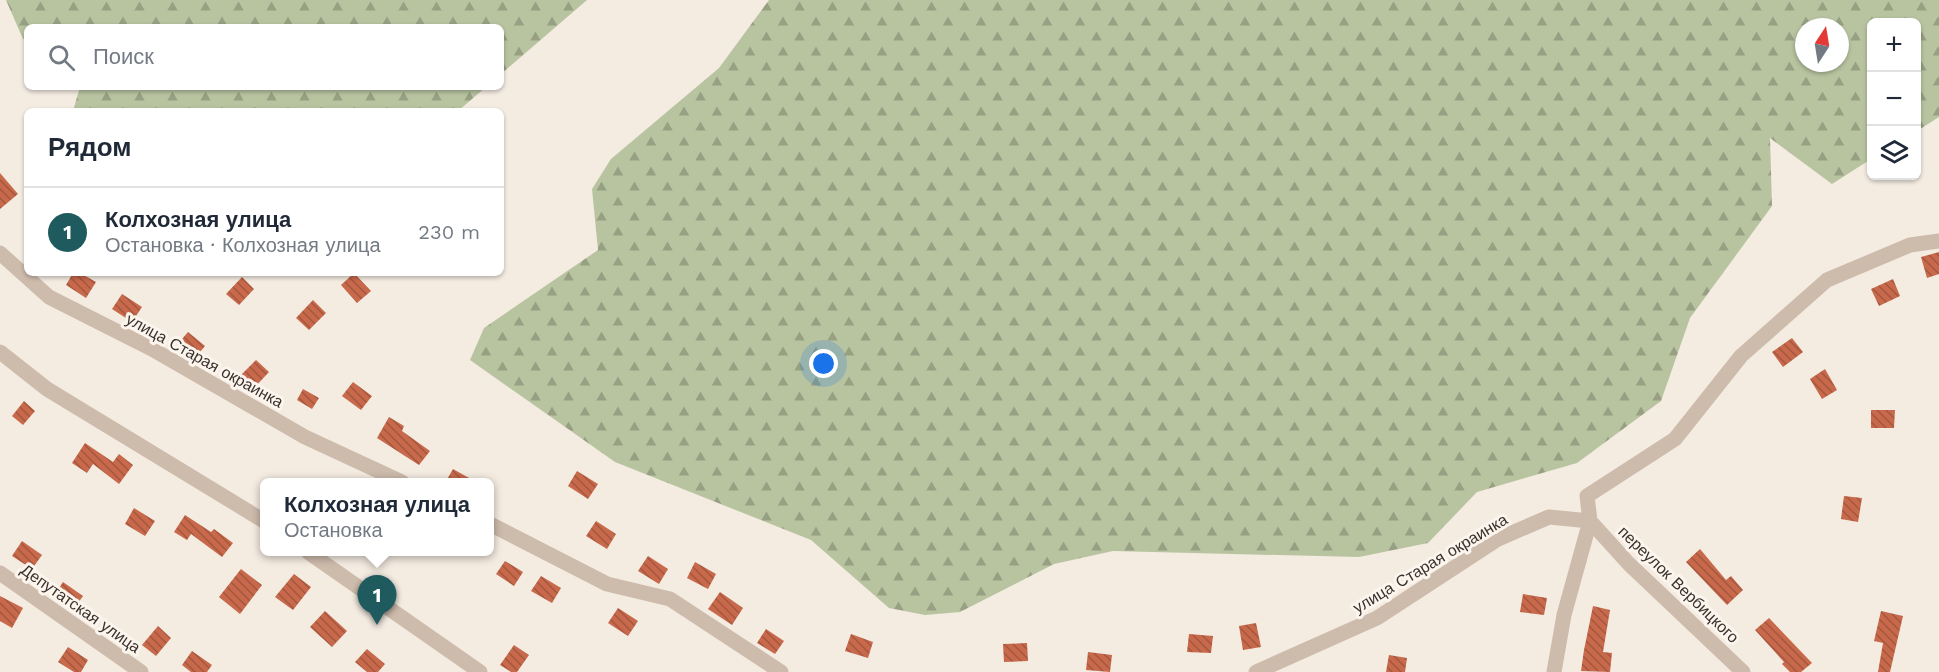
<!DOCTYPE html>
<html lang="ru">
<meta charset="utf-8">
<style>
body{margin:0;font-family:"Work Sans",sans-serif;background:#f2f2f3;color:#1f2937}
.controls{position:absolute;right:18px;top:18px;display:grid;overflow:hidden;border-radius:9px;box-shadow:0 2px 4px #0004}
.controls button{width:54px;height:54px;display:grid;place-items:center;padding:0;border:0;border-bottom:2px solid #e0e1e3;background:#fff;color:#1f2937;font:30px sans-serif}
.compass{position:absolute;left:1795px;top:18px;width:54px;height:54px;border-radius:50%;background:#fff;box-shadow:0 2px 4px #0004;rotate:12deg}
.you{position:absolute;left:824px;top:364px;width:21px;height:21px;margin:-15px;border:4px solid #fff;border-radius:50%;background:#1a73e8;box-shadow:0 0 0 9px #1a73e833}
.badge{display:grid;place-items:center;width:39px;height:39px;border-radius:50%;background:#1f5a5e;color:#fff;font-size:20px;font-weight:700}
.pin{position:absolute;translate:-50% -50px;filter:drop-shadow(0 2px 3px #0008)}
.pin::after{content:'';position:absolute;top:32px;width:21px;height:18px;background:inherit;clip-path:polygon(0 0,100% 0,50% 100%)}
.popup{position:absolute;left:260px;top:478px;width:234px;height:78px;box-sizing:border-box;display:grid;place-content:center;border-radius:9px;background:#fff;filter:drop-shadow(0 2px 4px #0005);font-size:20px;white-space:nowrap;color:#747a83}
.popup b{font-size:22px;color:#1f2937}
.popup::after{content:'';position:absolute;left:50%;top:100%;margin-left:-12px;border:12px solid transparent;border-top-color:#fff}
.list{margin:0;padding:0;list-style:none}
h2{display:flex;justify-content:space-between;align-items:center;height:78px;margin:0;padding:0 24px;font-size:26px}
h2 small{font-size:20px;font-weight:400;color:#747a83}
.list li{display:grid;grid-template-columns:39px 1fr auto;gap:18px;align-items:center;box-sizing:border-box;height:90px;padding:0 24px;border-top:2px solid #e0e1e3}
.list b{display:block;font-size:22px;white-space:nowrap}
.list p{margin:0;font-size:20px;white-space:nowrap;color:#747a83}
.list em{font-size:20px;font-style:normal;color:#747a83}
.icon{flex:none;width:33px;height:33px;fill:none;stroke:currentColor;stroke-width:2;stroke-linecap:round;stroke-linejoin:round}
.map{position:relative;flex:none;width:1939px;height:672px;overflow:hidden}
.search{position:absolute;background:#fff;box-shadow:0 2px 4px #0004;left:24px;top:24px;width:480px;height:66px;display:flex;align-items:center;gap:15px;box-sizing:border-box;padding:0 21px;border-radius:9px;color:#747a83;font-size:22px}
.panel{position:absolute;background:#fff;box-shadow:0 2px 4px #0004;left:24px;top:108px;width:480px;height:168px;border-radius:9px}
.map>svg:first-child{display:block}
</style>
<div class="map">
<svg width="1939" height="672" viewBox="0 0 1939 672">
<defs>
<pattern id="forest-firs" width="22" height="20" patternUnits="userSpaceOnUse" patternTransform="scale(1.5)"><rect width="22" height="20" fill="#b8c4a0"/><path d="M5 1l3.5 6h-7zM16 11l3.5 6h-7z" fill="#97a083"/></pattern>
<pattern id="building-back-hatch" width="6" height="6" patternUnits="userSpaceOnUse" patternTransform="scale(1.5)"><rect width="6" height="6" fill="#c8694b"/><path d="M-1 5l2 2M0 0l6 6M5-1l2 2" fill="none" stroke="#a4573f"/></pattern>
</defs>
<rect width="100%" height="100%" fill="#f4ebe1"/>
<path fill="url(#forest-firs)" fill-rule="evenodd" d="M6 0H587L501 74V27H27V40L23 39Z
M769 0H1939V117L1917 131 1916 22H1872L1871 159 1832 184 1770 138 1772 206 1690 318 1661 401 1577 463 1477 492 1428 543 1359 557 1113 551 1054 564 960 612 925 615 889 608 811 540 615 462 470 360 484 328 598 250 592 189 611 159 719 68ZM1804 27H1840V63H1804Z
M80 87H486L458 111H73Z"/>
<path fill="url(#building-back-hatch)" d="M0 173 18 194 0 209Z
M1939 252V274L1927 278 1921 257Z
M73 273H80L96 282 86 298 66 285Z
M354 273 371 291 357 303 341 285Z
M242 277 254 289 239 305 226 294Z
M1893 279 1900 296 1879 306 1871 289Z
M122 294 142 307 132 322 112 309Z
M313 300 326 313 309 330 296 318Z
M188 332 205 346 194 359 177 345Z
M1792 338 1803 352 1783 367 1772 352Z
M256 360 269 372 252 390 239 377Z
M1825 369 1837 390 1822 399 1810 379Z
M353 382 372 396 361 410 342 396Z
M303 389 319 398 312 409 297 400Z
M24 401 35 411 23 425 12 416Z
M1871 410H1895L1894 428H1871Z
M389 417 404 426 402 431 430 451 419 465 377 438Z
M85 443 113 462 119 454 133 465 119 484 93 464 87 473 72 463Z
M453 469 478 483H445Z
M577 471 598 484 588 499 568 486Z
M1844 496 1862 498 1858 522 1841 519Z
M134 508 155 521 145 536 125 524Z
M185 515 211 532 214 529 233 543 222 557 191 534 187 540 174 532Z
M596 521 616 534 607 549 586 536Z
M22 541 42 555 32 569 12 556Z
M1700 549 1726 580 1731 576 1743 590 1727 605 1686 562Z
M648 556 668 569 659 584 638 571Z
M505 561 523 572 514 586 496 574Z
M695 562 716 574 708 589 687 578Z
M241 569 262 585 240 614 219 597Z
M294 574 311 587 293 610 275 597Z
M541 576 561 588 552 603 531 591Z
M63 582 83 596 73 610 53 597Z
M720 592 743 608 732 625 708 609Z
M1523 594 1547 598 1544 615 1520 612Z
M0 596 23 608 12 628 0 621Z
M1593 606 1610 610 1603 652 1612 653 1610 672 1581 671 1584 650Z
M618 608 638 621 628 636 608 623Z
M325 611 347 631 332 647 310 627Z
M1881 611 1903 616 1890 672H1878L1883 643 1874 641Z
M1769 618 1812 663 1801 672H1790L1782 664 1784 662 1755 630Z
M1256 623 1261 647 1243 650 1239 626Z
M158 626 171 638 156 656 142 645Z
M766 629 784 641 775 654 757 643Z
M851 634 873 642 868 658 845 651Z
M1189 634 1213 636 1211 653 1187 652Z
M1027 643 1028 661 1004 662 1003 644Z
M514 645 529 655 517 672H511L500 665Z
M68 647 88 660 81 672H74L58 662Z
M367 649 385 664 378 672H367L355 662Z
M192 651 212 665 207 672H191L182 665Z
M1088 652 1112 655 1110 672 1086 670Z
M1389 655 1407 658 1405 672H1386Z"/>
<g fill="none" stroke-linecap="round" stroke-linejoin="round">
<path stroke="#cdbbac" stroke-width="15" d="M0 253 49 297 152 349 305 437 402 482
M0 352 47 389 264 521
M1590 521 1629 564 1743 672
M490 524 607 584 670 599 781 672
M308 552 480 672
M0 573 141 672
M1256 672 1377 618 1498 539 1549 517 1590 521 1587 496 1675 439 1741 356 1827 280 1910 245 1939 241
M1554 672 1564 615 1590 521"/>
</g>
<g text-anchor="middle" stroke-width="6" stroke-linejoin="round" paint-order="stroke">
<g font-size="16" fill="#3b302b" stroke="#fbf5ee">
<text transform="translate(205 360) rotate(29)" y="6">улица Старая окраинка</text>
<text transform="translate(1430 563) rotate(-31)" y="6">улица Старая окраинка</text>
<text transform="translate(1679 584) rotate(44)" y="6">переулок Вербицкого</text>
<text transform="translate(81 608) rotate(35)" y="6">Депутатская улица</text>
</g>
</g>
</svg>
<div class="controls">
<button>+</button>
<button>−</button>
<button><svg class="icon" aria-label="layers" viewBox="0 0 24 24"><path d="M12 4l9 5-9 5-9-5zM3 14l9 5 9-5"/></svg></button>
</div>
<svg class="compass" viewBox="-18 -18 36 36"><path d="M0-13l5 13h-10z" fill="#e53935"/><path d="M0 13l5-13h-10z" fill="#747a83"/></svg>
<div class="you"></div>
<div class="pin badge" style="left:377px;top:625px">1</div>
<div class="popup"><b>Колхозная улица</b>Остановка</div>
<div class="search"><svg class="icon" aria-label="search" viewBox="0 0 24 24"><circle cx="10" cy="10" r="6"/><path d="M15 15l6 6"/></svg>Поиск</div>
<section class="panel">
<h2>Рядом<small></small></h2>
<ul class="list">
<li><span class="badge">1</span><div><b>Колхозная улица</b><p>Остановка · Колхозная улица</p></div><em>230 m</em></li>
</ul>
</section>
</div>
